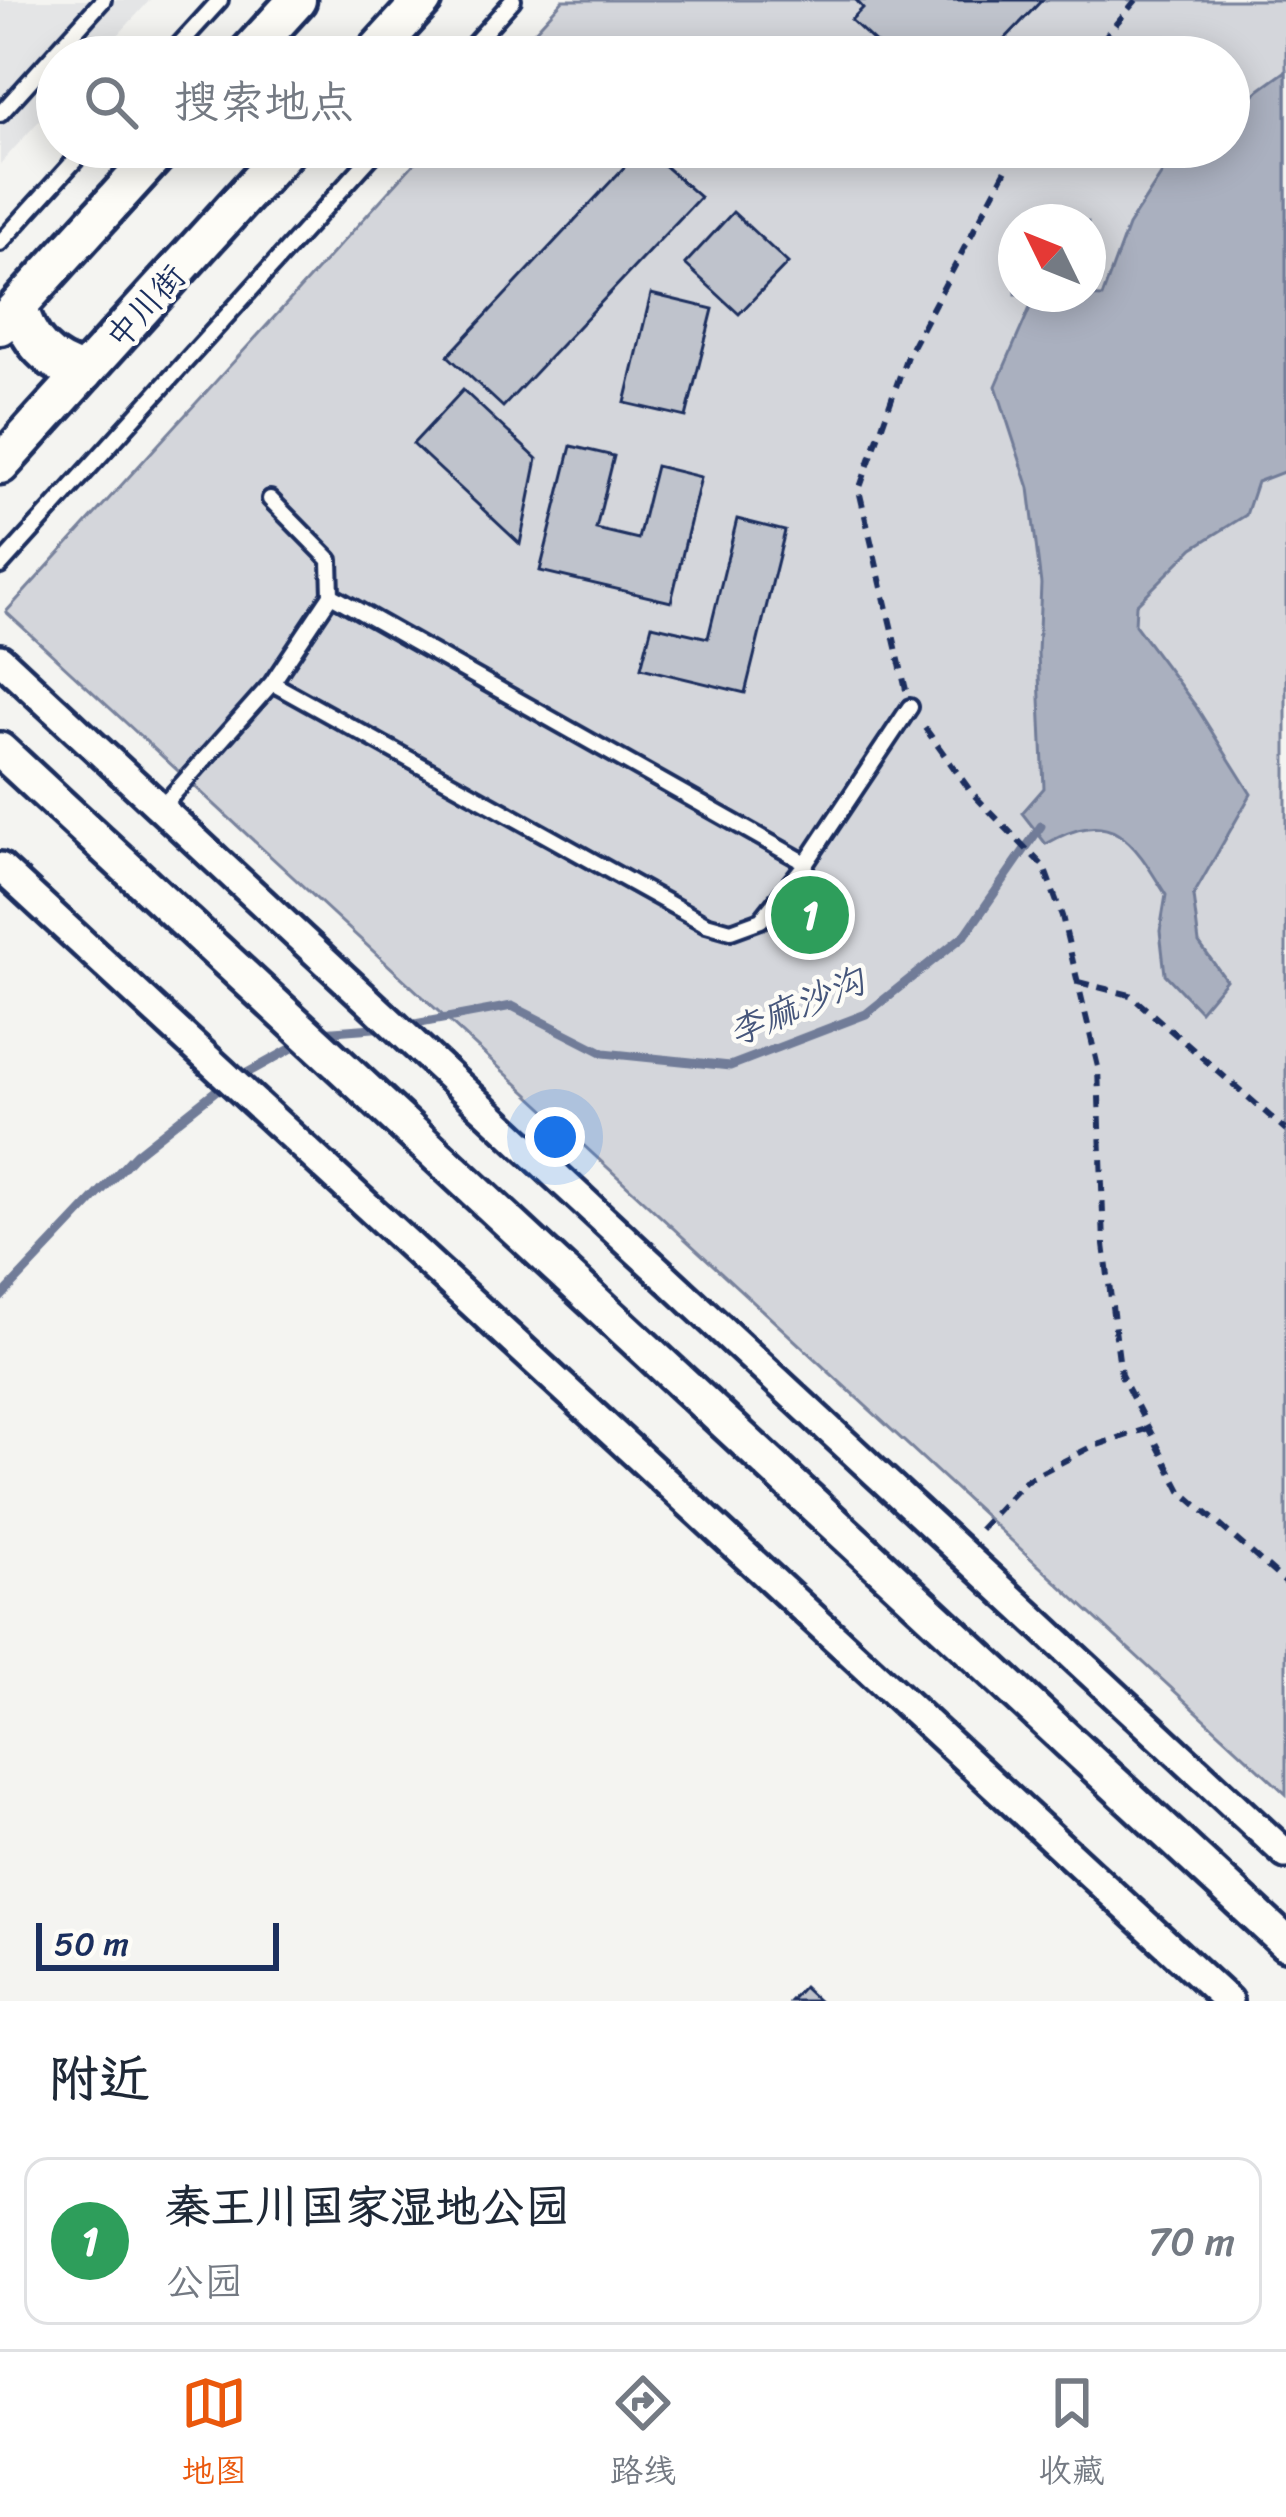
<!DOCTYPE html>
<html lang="zh">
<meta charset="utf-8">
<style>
body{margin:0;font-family:Sriracha,"LXGW WenKai TC",sans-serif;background:#f6f6f7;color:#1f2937}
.compass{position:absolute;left:998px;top:204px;width:108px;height:108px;border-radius:50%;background:#fff;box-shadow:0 6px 30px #0003;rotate:313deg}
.scale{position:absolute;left:36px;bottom:30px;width:243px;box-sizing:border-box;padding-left:12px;border:6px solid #1b2f5e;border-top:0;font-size:33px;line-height:42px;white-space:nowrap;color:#1b2f5e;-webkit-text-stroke:9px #fdfcf7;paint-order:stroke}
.you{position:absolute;left:555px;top:1137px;width:42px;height:42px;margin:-30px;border:9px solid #fff;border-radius:50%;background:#1a73e8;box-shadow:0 0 0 18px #1a73e833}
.badge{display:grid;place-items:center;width:78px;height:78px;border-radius:50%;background:#ea580c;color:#fff;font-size:39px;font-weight:700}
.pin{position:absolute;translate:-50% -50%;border:6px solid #fff;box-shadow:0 3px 12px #0006}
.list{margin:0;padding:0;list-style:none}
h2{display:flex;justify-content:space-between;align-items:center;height:156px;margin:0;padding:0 48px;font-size:51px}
h2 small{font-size:39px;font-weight:400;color:#747a83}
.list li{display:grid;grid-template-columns:78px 1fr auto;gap:36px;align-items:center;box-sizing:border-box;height:168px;margin:0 24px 24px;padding:0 24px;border:3px solid #e0e1e3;border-radius:24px}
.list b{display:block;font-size:45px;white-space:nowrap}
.list p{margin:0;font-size:39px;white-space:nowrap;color:#747a83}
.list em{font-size:39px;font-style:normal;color:#747a83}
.icon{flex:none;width:66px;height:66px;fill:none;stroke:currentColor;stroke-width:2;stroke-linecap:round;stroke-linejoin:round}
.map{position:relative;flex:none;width:1286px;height:2001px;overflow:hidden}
.search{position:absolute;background:#fff;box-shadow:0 6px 30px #0003;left:36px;right:36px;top:36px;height:132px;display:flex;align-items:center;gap:30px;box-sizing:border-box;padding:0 42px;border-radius:66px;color:#747a83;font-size:45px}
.sheet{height:348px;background:#fff}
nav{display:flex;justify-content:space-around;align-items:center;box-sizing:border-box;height:168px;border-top:3px solid #e0e1e3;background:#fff;font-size:33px;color:#747a83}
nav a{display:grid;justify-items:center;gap:6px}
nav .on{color:#ea580c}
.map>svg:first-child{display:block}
</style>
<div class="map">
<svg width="1286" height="2001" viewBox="0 0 1286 2001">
<rect width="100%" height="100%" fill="#f4f4f1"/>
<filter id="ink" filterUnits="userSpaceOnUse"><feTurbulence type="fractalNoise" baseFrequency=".00833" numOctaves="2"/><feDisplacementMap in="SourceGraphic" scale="24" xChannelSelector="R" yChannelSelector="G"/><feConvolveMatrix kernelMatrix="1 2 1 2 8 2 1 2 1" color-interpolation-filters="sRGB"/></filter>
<g filter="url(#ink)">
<path fill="#e4e5e6" d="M0 0H150L98 57H57V101L0 164Z"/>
<path fill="#d4d6db" stroke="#78829c" stroke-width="3" fill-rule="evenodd" d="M563 0H1286V1794L6 612 429 147H1229V57H511ZM1016 222H1088V294H1016Z"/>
<path fill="#aab0bf" stroke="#717c98" stroke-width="3" d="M1286 71V471L1257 482 1246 515 1193 548 1136 605 1135 625 1195 705 1251 794 1193 896 1199 943 1226 980 1200 1011 1165 974 1160 931 1166 895C1133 841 1113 805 1046 844L1022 813 1044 788 1038 653 1041 584 1029 488 996 386 1036 294 1102 297 1128 226 1174 155 1184 147H1229V112Z"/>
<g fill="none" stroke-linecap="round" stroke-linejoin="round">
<path stroke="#717c98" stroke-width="9" d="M404 1026 512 1006 604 1053 730 1066 866 1014 966 934 1041 826
M320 1032 387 1027
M0 1298 136 1154 218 1089 305 1041"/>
</g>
<path fill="#bfc3cc" stroke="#1b2f5e" stroke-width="3" d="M856 0H1042L1004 40 1010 46 1000 57H891L851 20 863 8Z
M643 147 700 197 503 407 448 356Z
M733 212 788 263 739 314 685 264Z
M651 294 713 309 686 417 625 403Z
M463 390 537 459 520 544 413 444Z
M571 446 614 456 596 529 638 539 656 466 701 477 671 602 540 571Z
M737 519 785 531 745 693 641 668 652 625 708 638Z
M803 1987 818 2001H790Z"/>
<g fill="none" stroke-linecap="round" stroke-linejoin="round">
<g stroke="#1b2f5e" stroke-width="22">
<path id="service" d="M181 43 195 57
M168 57 220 0
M462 57 513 0
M0 114 103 0
M0 243 87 147
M0 566 380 147
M331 595 806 863
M272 683 706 924 731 931 761 920 806 863 910 707
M160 809 272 683 331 595 330 560 270 499"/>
</g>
<g stroke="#1b2f5e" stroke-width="36">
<path id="minor" d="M0 659 1286 1854
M0 867 1228 2001"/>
</g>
<g stroke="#1b2f5e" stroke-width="42">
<path id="tertiary" d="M0 750 1286 1943"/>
</g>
<g stroke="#1b2f5e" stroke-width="45">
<path id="secondary" d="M245 57 297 0
M371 57 423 0
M19 306C28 342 48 363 84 373
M0 326 163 147
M0 465 289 147"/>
</g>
<path stroke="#1b2f5e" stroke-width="6" stroke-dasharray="12 9" stroke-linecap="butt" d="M1088 57 1136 0
M906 690 859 490 907 356 1018 147
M925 728 972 793 1044 867 1062 916 1098 1067 1104 1245 1121 1375 1181 1491 1286 1583
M1078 982 1130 995 1286 1130
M980 1529 1025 1481 1091 1447 1149 1428"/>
<use href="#service" stroke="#fdfcf7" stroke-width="14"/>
<use href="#minor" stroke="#fdfcf7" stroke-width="27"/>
<use href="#tertiary" stroke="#fdfcf7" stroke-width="33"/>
<use href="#secondary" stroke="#fdfcf7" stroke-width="36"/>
</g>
</g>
<g text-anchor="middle" stroke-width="9" stroke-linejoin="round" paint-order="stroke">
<g font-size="33" fill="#1b2f5e" stroke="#fdfcf7">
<text transform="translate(145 306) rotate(-48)" y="12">中川街</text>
</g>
<g font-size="36" font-style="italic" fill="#46567b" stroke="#fdfcf7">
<text transform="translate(796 1006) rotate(-23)" y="13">李麻沙沟</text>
</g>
</g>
</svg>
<svg class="compass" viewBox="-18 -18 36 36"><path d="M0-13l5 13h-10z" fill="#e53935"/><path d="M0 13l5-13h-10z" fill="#747a83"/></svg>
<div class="scale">50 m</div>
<div class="you"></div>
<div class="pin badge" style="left:810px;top:915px;background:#2e9e5b">1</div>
<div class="search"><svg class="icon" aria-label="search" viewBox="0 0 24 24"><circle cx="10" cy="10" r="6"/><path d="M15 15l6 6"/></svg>搜索地点</div>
</div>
<section class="sheet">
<h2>附近<small></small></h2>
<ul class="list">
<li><span class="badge" style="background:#2e9e5b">1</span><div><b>秦王川国家湿地公园</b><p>公园</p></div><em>70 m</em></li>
</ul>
</section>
<nav>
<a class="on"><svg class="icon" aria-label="map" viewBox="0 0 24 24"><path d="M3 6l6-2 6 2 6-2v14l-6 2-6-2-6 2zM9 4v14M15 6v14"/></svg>地图</a>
<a><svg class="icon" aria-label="directions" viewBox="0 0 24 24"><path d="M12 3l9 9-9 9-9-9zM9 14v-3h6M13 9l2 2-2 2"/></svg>路线</a>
<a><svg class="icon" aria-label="saved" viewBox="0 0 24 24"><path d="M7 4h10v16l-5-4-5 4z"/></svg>收藏</a>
</nav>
